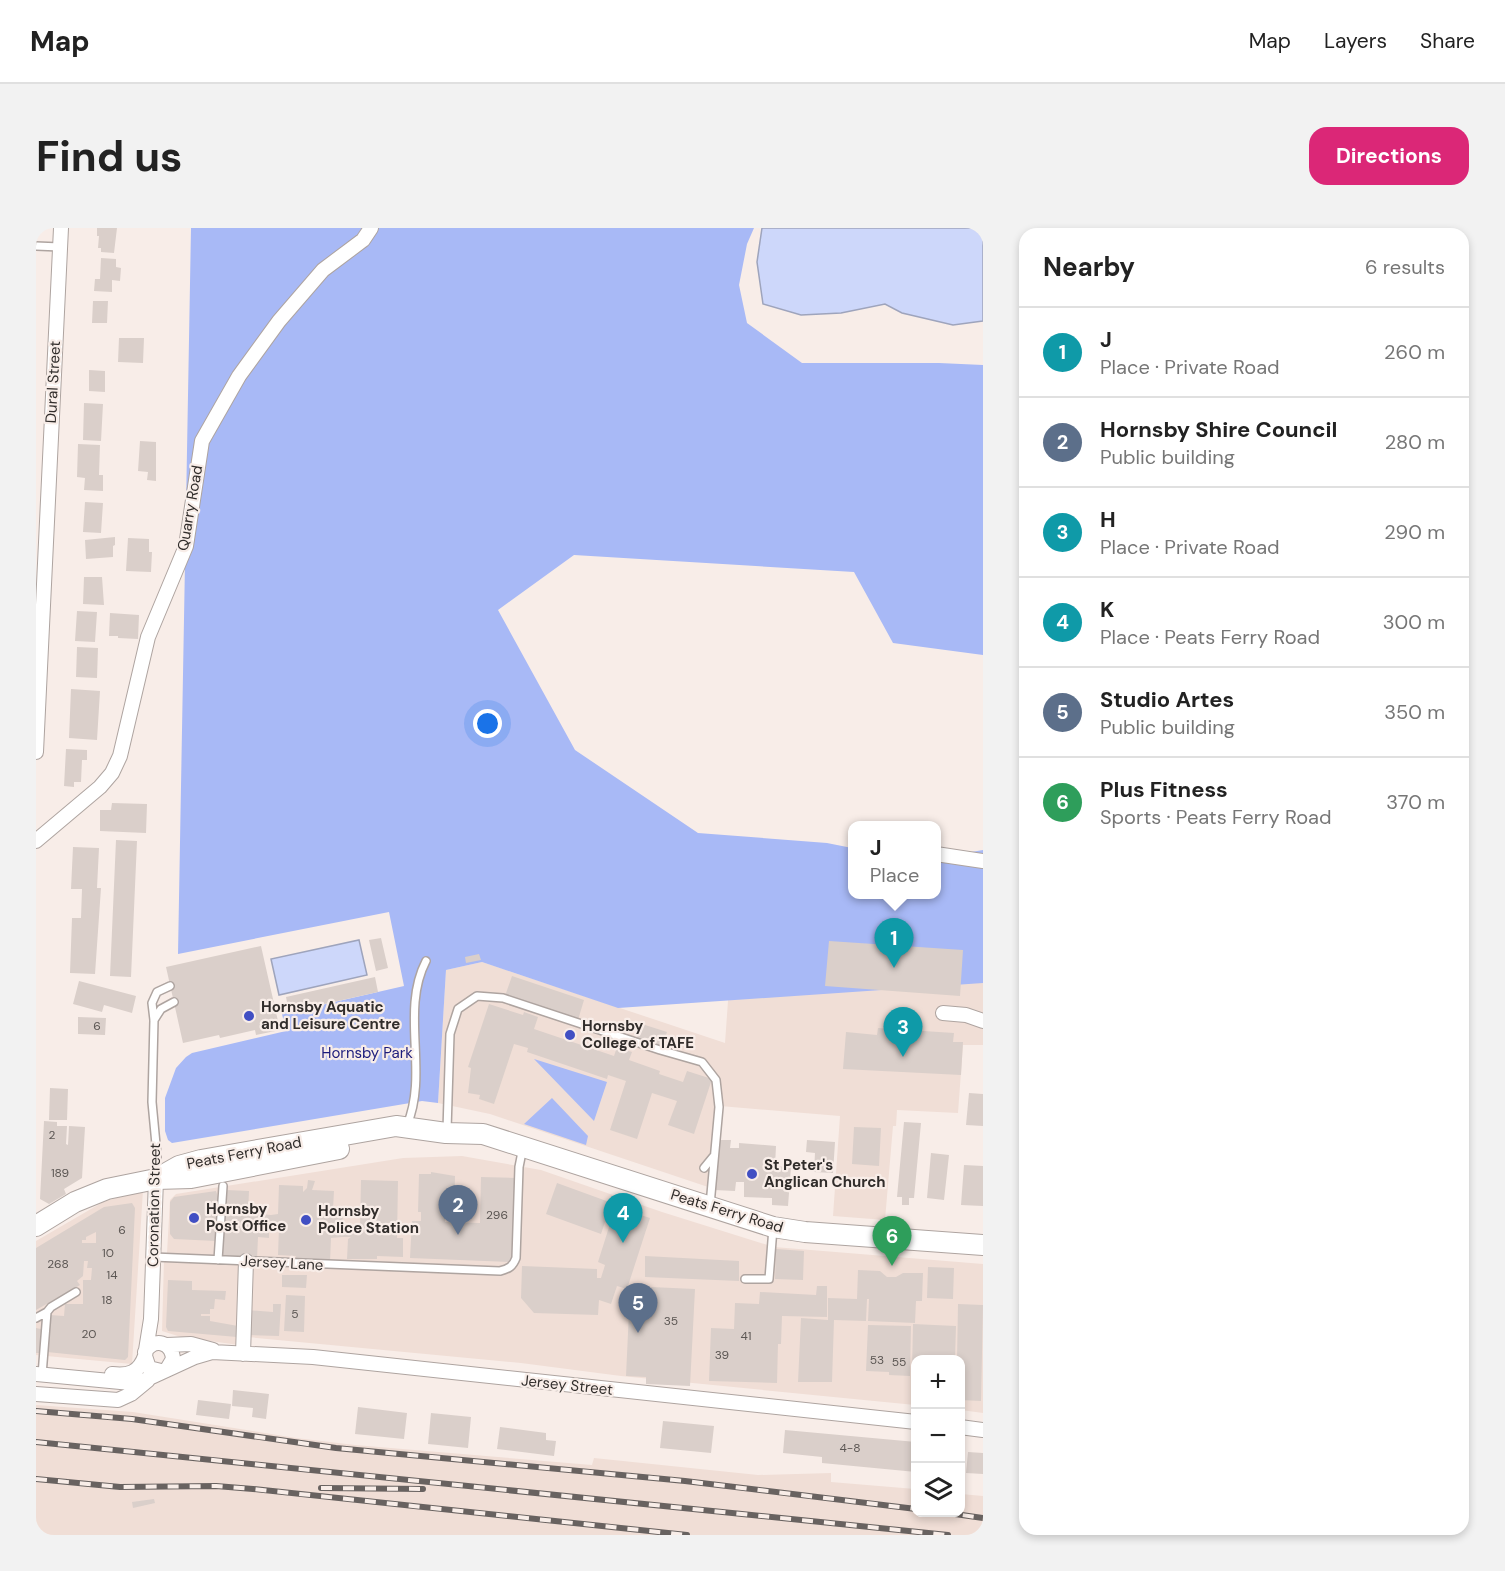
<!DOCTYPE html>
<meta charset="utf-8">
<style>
body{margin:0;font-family:"DM Sans",sans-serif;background:#f2f2f2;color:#222}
.controls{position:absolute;right:18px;bottom:18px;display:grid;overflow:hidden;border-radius:12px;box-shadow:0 3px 9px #0003}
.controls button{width:54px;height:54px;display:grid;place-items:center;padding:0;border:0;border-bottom:2px solid #e0e0e0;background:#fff;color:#222;font:30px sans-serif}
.you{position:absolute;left:452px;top:496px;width:21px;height:21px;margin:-15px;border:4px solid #fff;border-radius:50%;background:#1a73e8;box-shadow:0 0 0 9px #1a73e833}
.badge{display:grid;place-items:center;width:39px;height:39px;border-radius:50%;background:#db2777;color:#fff;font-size:20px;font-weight:700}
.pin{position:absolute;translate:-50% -50px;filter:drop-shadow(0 2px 3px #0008)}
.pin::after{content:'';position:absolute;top:32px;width:21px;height:18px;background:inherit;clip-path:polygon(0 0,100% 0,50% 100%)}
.popup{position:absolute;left:812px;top:593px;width:93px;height:78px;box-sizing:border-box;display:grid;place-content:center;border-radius:12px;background:#fff;filter:drop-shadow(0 2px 4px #0005);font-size:20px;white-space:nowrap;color:#767676}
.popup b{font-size:22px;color:#222}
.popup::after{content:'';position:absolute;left:50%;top:100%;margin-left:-12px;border:12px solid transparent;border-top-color:#fff}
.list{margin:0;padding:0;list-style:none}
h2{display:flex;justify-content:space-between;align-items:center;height:78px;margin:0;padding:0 24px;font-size:26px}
h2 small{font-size:20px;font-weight:400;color:#767676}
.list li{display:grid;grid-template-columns:39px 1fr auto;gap:18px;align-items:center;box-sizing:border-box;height:90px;padding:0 24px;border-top:2px solid #e0e0e0}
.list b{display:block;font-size:22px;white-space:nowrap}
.list p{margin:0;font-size:20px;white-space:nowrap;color:#767676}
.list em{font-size:20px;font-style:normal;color:#767676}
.icon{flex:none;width:33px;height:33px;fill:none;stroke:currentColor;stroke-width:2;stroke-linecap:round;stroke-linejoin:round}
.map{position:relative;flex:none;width:947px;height:1307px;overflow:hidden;border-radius:18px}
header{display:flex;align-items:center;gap:36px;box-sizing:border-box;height:84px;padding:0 30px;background:#fff;border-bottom:2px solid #e0e0e0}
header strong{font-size:28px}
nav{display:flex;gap:33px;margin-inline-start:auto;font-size:21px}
.intro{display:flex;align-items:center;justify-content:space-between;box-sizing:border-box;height:144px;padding:0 36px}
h1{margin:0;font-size:42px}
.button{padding:15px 27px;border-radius:18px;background:#db2777;color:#fff;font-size:21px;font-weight:700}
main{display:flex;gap:36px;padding:0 36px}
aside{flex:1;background:#fff;border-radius:18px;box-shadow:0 3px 9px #0003}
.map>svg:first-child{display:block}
</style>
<header>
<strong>Map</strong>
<nav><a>Map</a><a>Layers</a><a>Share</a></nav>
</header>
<div class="intro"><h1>Find us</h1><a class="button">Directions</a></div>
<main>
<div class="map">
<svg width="947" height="1307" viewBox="0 0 947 1307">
<rect width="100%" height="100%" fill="#f8ede8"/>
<path fill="#f0ded6" d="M702 634 816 666H900L947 710V817H927L922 885 861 882 860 898H857L849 992 797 988 804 888 684 878 678 961 454 886 402 875 410 742 446 734 689 815Z
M426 928 505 942 626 984 738 1019 947 1036V1185L925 1182 924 1132H880L879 1177 585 1148 485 1135 211 1109 212 1031 131 1025 134 972 140 966 367 930Z
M107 962 96 1136 0 1127V1013L67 974Z
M128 1032 207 1036 203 1117 145 1109 126 1103Z
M0 1177 97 1184 260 1210 319 1217 556 1237 558 1230 722 1247 795 1245V1254L879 1261 880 1284H924L925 1266 947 1268V1307H0Z"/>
<path fill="#a8b9f6" d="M155 0H718L711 16 703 57 711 95 766 135H903L947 137V427L857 415 818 344 538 327 462 382 539 522 662 605 791 615 816 620V666H900V630L947 622V755L582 780 446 734 410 742 402 875 386 873 136 915 132 912 129 903V870L140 840 150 829 156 825 250 803 246 786 368 758 353 684 142 726Z
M498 831 571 854 558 893Z
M516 870 552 908 550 917 488 896Z"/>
<path fill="#cdd7fa" stroke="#9ea4bc" stroke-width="1.5" d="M726 0H947V93L917 97 866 85 849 76 805 85 765 87 727 76 721 34Z
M323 712 331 747 243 767 235 731Z"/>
<path fill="#dacfca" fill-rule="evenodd" d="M61 0H81L78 25 65 24V20H62L63 8H61Z
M65 30 80 31V39L85 40 84 53 76 52V64L58 63 59 51H64Z
M57 73H72L71 95H56Z
M83 110H108L107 135 82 134Z
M53 142 69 143V164L53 163Z
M48 175 67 176 65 213 47 212Z
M104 213 120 214V253L111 252 112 244 102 243Z
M42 216 64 217 63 247H67V263L48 262 49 250 41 249Z
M49 274 67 275 65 305 47 304Z
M79 309V317L77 318V329L50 331 49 312Z
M92 310 113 311V324H116L115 344 90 343Z
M48 349H66L68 377 47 376Z
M41 383 61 384 59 414 39 413Z
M74 385 103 387 102 411 82 410V408H73Z
M41 419 62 420 61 450 40 449Z
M35 461 64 463 61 512 33 510Z
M30 521 51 522V532H46L45 554H38V559L28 558Z
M76 575 111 576 110 605 64 603V582H75Z
M80 612 101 613 95 749 74 748Z
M37 619 63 620 61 660H65L59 746 34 745 36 690H45L46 661H35Z
M345 710 352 740 340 743 333 712Z
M793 713 927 722 924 768 789 758Z
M225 718 244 802 220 807 219 802 184 810 183 807 147 815 130 739Z
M443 726 445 732 430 735 429 729Z
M476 748 548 772 542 792 469 768Z
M339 749 342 764 253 784 250 769Z
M43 753 100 768 96 785 68 777 66 784 37 776Z
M453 776 487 787 488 784 502 789 498 801 578 828 581 819 596 824 593 832 624 843 623 846 647 854 651 843 676 851 658 906 632 897 641 873 616 865 601 911 574 902 590 853 572 847 571 851 491 824 492 820 478 816 458 876 443 871 444 867 432 865 435 840 432 839Z
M42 789 70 790 69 807 42 806Z
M606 796 631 804 626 819 601 810Z
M842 800 918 805 917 814H927L925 847 807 841 810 804 841 807Z
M14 860 32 861 31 892H13Z
M933 865 947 866V898L930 897Z
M8 893 21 894V898H31L30 916 32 917 33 898 49 899 46 950 28 961 30 966 13 976 4 971Z
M868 894 885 895 878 970H873V977H866V969H861Z
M818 899 845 900 843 938 816 936Z
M681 912H695L694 920H703V915L740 918 739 938 755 939 752 978 736 977V970L708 969V954H700L699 963 678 962Z
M771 912 799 914 797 945 778 944 779 925 770 924Z
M895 925 913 927 908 972 891 970Z
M928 937 947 938V978L925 977Z
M395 944 419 948 418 985H413V992L409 991V994L444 995 445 949 480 950 477 1034 374 1030 376 993H385V984H382L383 946H395Z
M272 952 279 953 276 962 298 963 297 981H307L306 1004H316V1001H324L325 952 362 953 361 1010H367V1029L341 1028V1031H311L312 1011 315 1009H306L295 1010 294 1034H259L260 1028 242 1027 243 999H233V1010L222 1009 221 1031 185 1028 190 962 213 963 212 985 235 987 242 986 243 957 267 958V964L271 960Z
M521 955 576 975 573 982 582 985 583 980 614 990 591 1061 581 1058 575 1076 563 1072 562 1087 498 1085 485 1070 486 1038 561 1041V1050H565L569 1037 562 1034 574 996 569 994 565 1006 510 986Z
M180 963 182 969 180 1013 138 1011 134 1006V974L138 969Z
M96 975 99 980 92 1129 89 1132 11 1124 14 1087 28 1088 29 1076H47V1052H55L56 1040H51L52 1033H48L47 1048 41 1053 44 1057 0 1082V1020L68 979ZM60 1004V1015H46V1012H50V1009Z
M740 1021 768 1023 767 1052 739 1051Z
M609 1028 703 1033V1053L609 1049Z
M892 1039 918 1040 917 1071 891 1070Z
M822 1042 844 1043 851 1049H860L867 1045H887L886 1073H880L879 1095 832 1093 833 1071H831L830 1093 798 1092 796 1154H762L765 1090 792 1092V1070L821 1071Z
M246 1047H271L270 1060 246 1059Z
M132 1052 156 1053V1062L190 1063 189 1072 179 1071 178 1081H174V1086H165V1088H174V1093L202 1098 201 1109 132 1103 130 1099Z
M781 1058H791V1089L746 1088 745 1116H742L741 1155 673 1153 675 1100 698 1101 699 1075 723 1076 724 1064 780 1067Z
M615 1059 659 1061 654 1158 610 1156V1149L590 1148 594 1062 615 1063Z
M250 1067 269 1068 268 1104 248 1103Z
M237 1076H245L243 1108 210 1107 211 1082 237 1084Z
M922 1076 947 1077 945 1173 924 1172V1132H921Z
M877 1096 920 1098 919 1132H880V1142H876Z
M832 1097 875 1098 874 1148 853 1147V1144L830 1143Z
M0 1100 5 1101 4 1125H0Z
M197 1162 233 1166 230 1191 216 1189 217 1180 196 1178Z
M162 1172 195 1176 193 1191 160 1187Z
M322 1179 371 1185 368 1211 319 1206Z
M395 1185 435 1189 432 1220 392 1216Z
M627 1193 678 1198 675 1225 624 1220Z
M464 1199 510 1205V1212L520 1213 518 1228 461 1221Z
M749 1202 880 1214V1244L786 1235V1229L747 1225Z
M932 1224 947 1225V1246L930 1245Z
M118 1271 119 1275 97 1280 96 1274Z"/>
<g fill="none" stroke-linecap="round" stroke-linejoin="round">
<g stroke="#aea4a0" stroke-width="10">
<path id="lane" d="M0 18 24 19
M118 792 125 781 138 774
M371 897C393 845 364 783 390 733
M411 902 414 806 422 781 441 768 467 770 624 822 666 834 680 852 683 879 674 977
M668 940 677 929
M120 948 121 927 116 874 118 792 116 775 121 764 134 758
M117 1029 464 1043C473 1041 477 1038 480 1030L483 939 487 919
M182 1032 187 958
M709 1051H733L737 1000
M0 1090 11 1084
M6 1147 11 1084 15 1079 40 1064"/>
</g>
<g stroke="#aea4a0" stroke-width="16">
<path id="street" d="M0 524 25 0
M0 613 64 559 76 545 84 528 112 409 150 318 166 213 203 148 243 93 287 42 327 12 335 0
M900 626 947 633
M907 785 930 787 947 793
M120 951 115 1091 109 1128 113 1140 125 1143
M131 1117 155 1116 177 1122
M109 1124C118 1109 136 1114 137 1131L131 1141
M207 1126 210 1033
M0 1146 95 1155 109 1152 159 1129 176 1124 277 1129 880 1194
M76 1146C92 1148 103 1145 109 1128
M0 1166 82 1172 95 1166 112 1152
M924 1199 947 1202"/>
</g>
<g stroke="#aea4a0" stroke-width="22">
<path id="secondary" d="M120 951 143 938 165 932 360 898 410 905 447 906 737 999 769 1004 947 1017
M0 998 39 974 71 961 120 951 155 950 303 921"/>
</g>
<use href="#lane" stroke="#fff" stroke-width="7"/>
<use href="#street" stroke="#fff" stroke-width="14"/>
<use href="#secondary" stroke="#fff" stroke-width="20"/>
<g stroke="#686260" stroke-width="6">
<path id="rail" d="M0 1183 96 1191 300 1220 649 1253 880 1281
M0 1214 912 1307
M0 1251 84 1259 180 1258 217 1261 651 1307
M285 1260 387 1261
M905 1284 947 1290"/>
</g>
<use href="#rail" stroke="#f8ede8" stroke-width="4" stroke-dasharray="11" stroke-linecap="butt"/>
</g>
<g fill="#414fc3" stroke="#f8ede8" stroke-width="2">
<circle cx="213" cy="788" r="6"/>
<circle cx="534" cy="807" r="6"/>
<circle cx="716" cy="946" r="6"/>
<circle cx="158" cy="990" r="6"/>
<circle cx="270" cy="992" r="6"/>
</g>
<g text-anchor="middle" stroke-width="4.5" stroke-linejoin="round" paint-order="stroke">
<g font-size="12" fill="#5b5653">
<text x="61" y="802">6</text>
<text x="16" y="911">2</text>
<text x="24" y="949">189</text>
<text x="461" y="991">296</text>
<text x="86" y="1006">6</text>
<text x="72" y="1029">10</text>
<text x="22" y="1040">268</text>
<text x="76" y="1051">14</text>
<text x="71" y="1076">18</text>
<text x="259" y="1090">5</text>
<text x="635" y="1097">35</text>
<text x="53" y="1110">20</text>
<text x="710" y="1112">41</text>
<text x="686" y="1131">39</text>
<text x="841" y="1136">53</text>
<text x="863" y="1138">55</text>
<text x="814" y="1224">4-8</text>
</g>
<g font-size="15" fill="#312d2b" stroke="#f8ede8">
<text transform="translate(17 154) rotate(-87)" y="5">Dural Street</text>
<text transform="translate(154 280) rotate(-80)" y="5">Quarry Road</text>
<text transform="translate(208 925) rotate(-11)" y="5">Peats Ferry Road</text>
<text transform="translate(118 977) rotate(-89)" y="5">Coronation Street</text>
<text transform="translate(691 983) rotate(17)" y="5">Peats Ferry Road</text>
<text transform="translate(246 1035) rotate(3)" y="5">Jersey Lane</text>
<text transform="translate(531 1157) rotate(6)" y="5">Jersey Street</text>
</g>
<g font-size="15" font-weight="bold" fill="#312d2b" stroke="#f8ede8" text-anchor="start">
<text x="225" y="784">Hornsby Aquatic<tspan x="225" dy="17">and Leisure Centre</tspan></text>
<text x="546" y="803">Hornsby<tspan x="546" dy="17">College of TAFE</tspan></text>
<text x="728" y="942">St Peter's<tspan x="728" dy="17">Anglican Church</tspan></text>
<text x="170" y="986">Hornsby<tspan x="170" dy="17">Post Office</tspan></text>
<text x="282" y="988">Hornsby<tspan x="282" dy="17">Police Station</tspan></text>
</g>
<g font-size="15" fill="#1c1c7c" stroke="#f8ede8">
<text x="331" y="830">Hornsby Park</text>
</g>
</g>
</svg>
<div class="controls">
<button>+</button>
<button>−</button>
<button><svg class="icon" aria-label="layers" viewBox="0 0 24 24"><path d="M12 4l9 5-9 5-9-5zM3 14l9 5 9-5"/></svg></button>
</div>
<div class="you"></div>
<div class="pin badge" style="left:858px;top:740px;background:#0f9aa8">1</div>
<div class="popup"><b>J</b>Place</div>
<div class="pin badge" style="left:422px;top:1007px;background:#5c6f8a">2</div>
<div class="pin badge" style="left:867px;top:829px;background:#0f9aa8">3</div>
<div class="pin badge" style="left:587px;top:1015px;background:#0f9aa8">4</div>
<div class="pin badge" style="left:602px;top:1105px;background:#5c6f8a">5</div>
<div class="pin badge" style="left:856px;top:1038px;background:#2e9e5b">6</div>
</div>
<aside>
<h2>Nearby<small>6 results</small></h2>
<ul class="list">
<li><span class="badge" style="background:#0f9aa8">1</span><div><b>J</b><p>Place · Private Road</p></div><em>260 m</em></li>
<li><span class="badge" style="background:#5c6f8a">2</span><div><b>Hornsby Shire Council</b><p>Public building</p></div><em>280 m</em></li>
<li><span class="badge" style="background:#0f9aa8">3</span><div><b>H</b><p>Place · Private Road</p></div><em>290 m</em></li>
<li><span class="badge" style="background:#0f9aa8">4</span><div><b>K</b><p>Place · Peats Ferry Road</p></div><em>300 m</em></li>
<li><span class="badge" style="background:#5c6f8a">5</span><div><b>Studio Artes</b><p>Public building</p></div><em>350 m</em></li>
<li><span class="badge" style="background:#2e9e5b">6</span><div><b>Plus Fitness</b><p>Sports · Peats Ferry Road</p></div><em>370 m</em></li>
</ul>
</aside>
</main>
